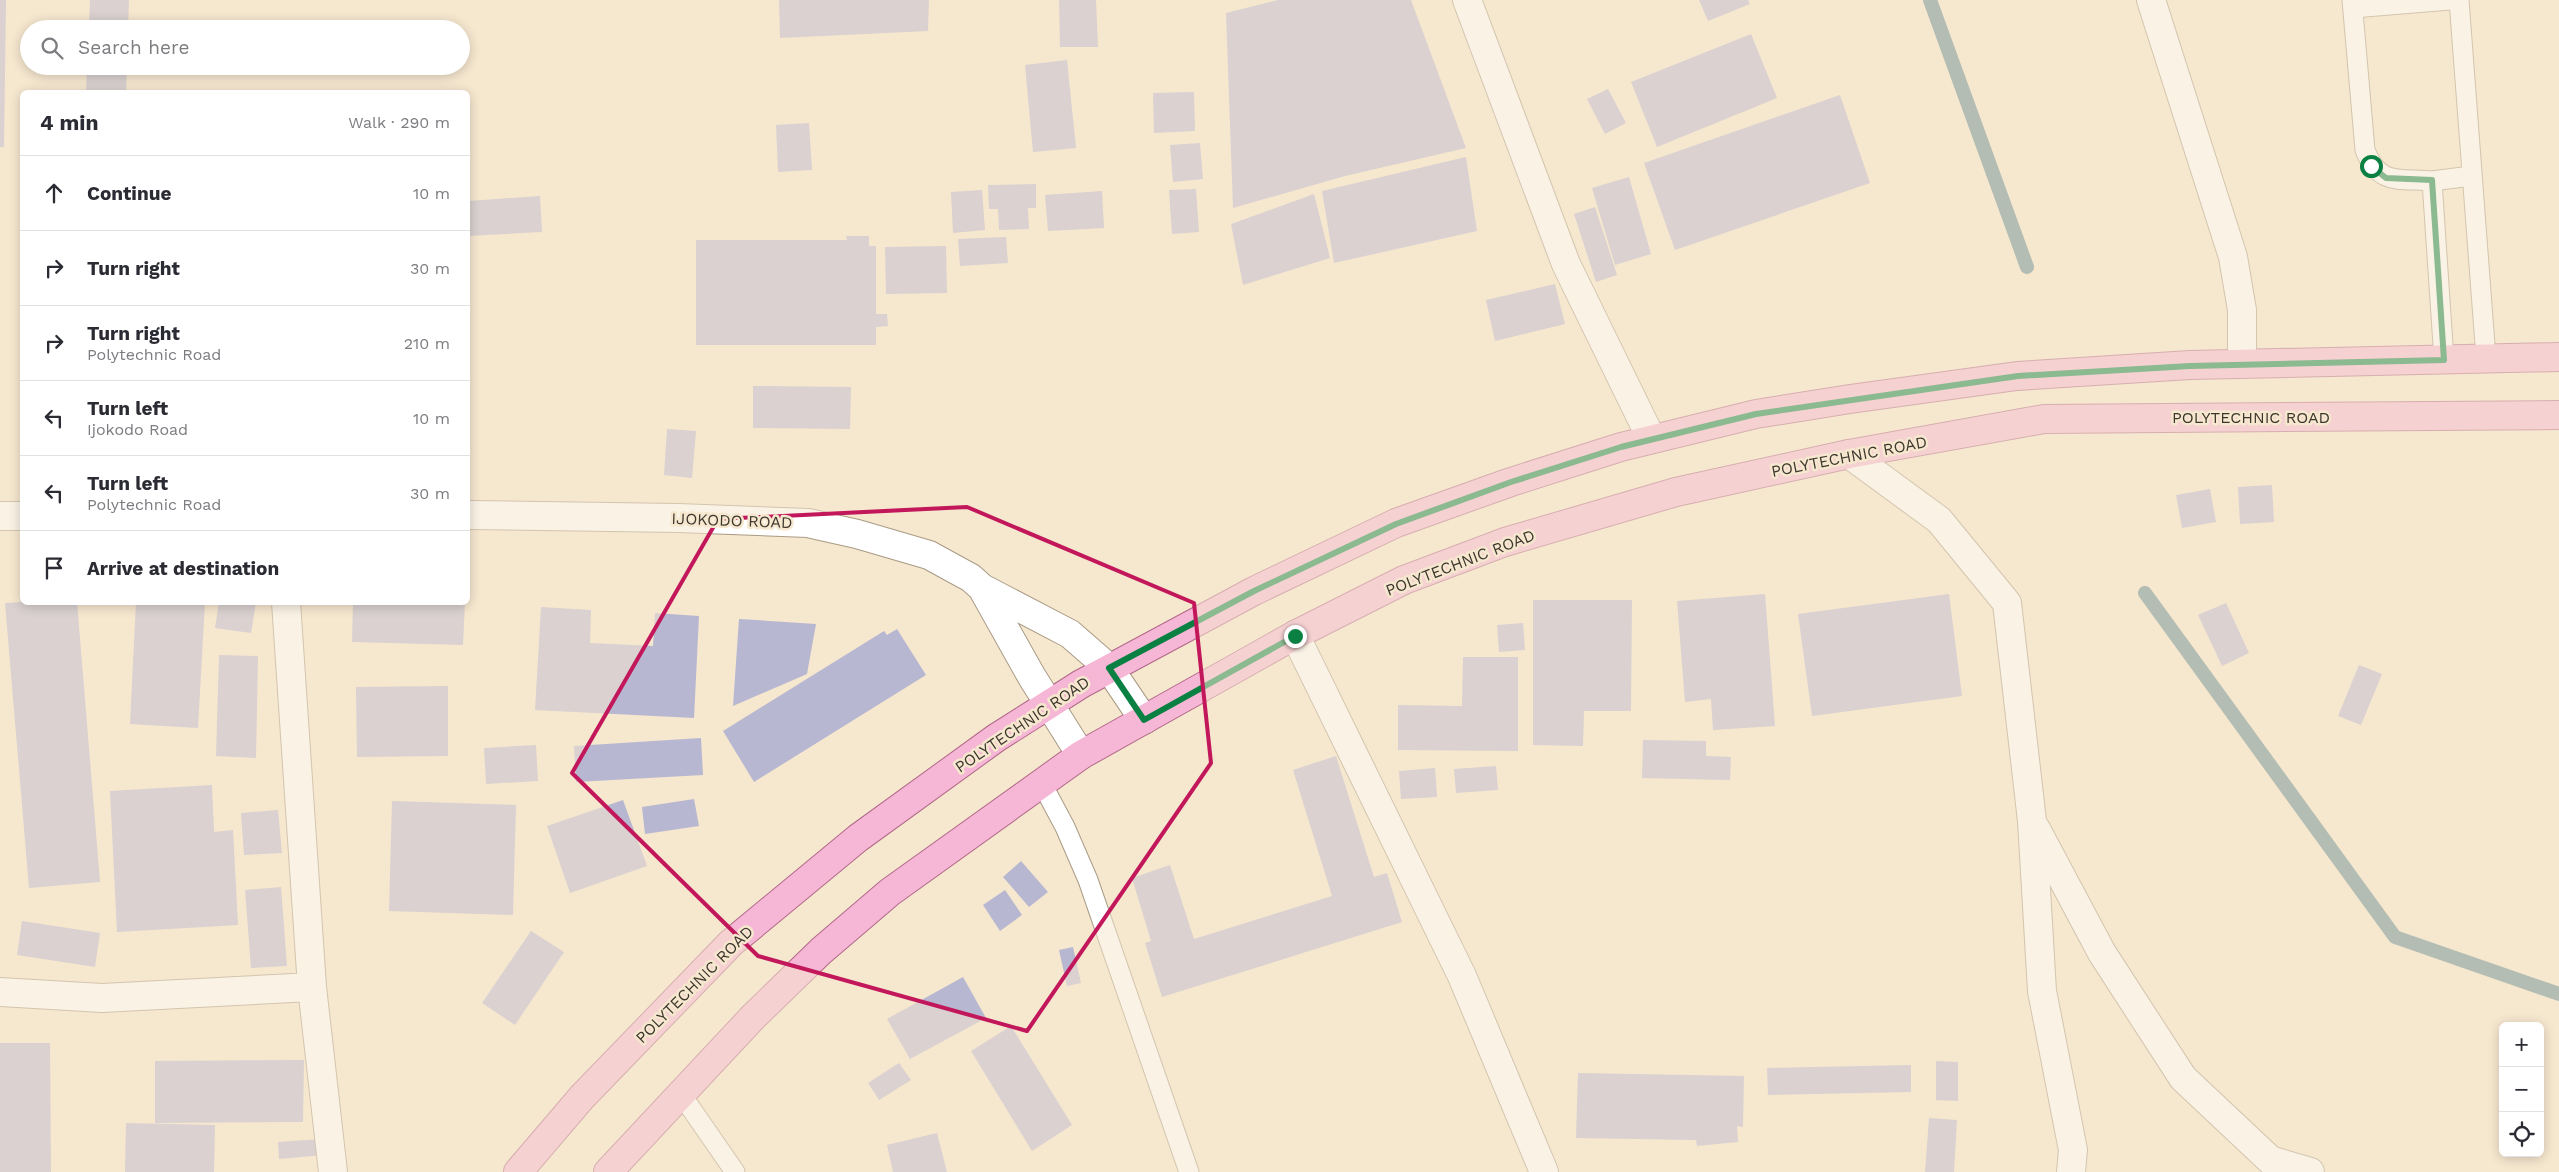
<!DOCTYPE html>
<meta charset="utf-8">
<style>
body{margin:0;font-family:"Work Sans",sans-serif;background:#f2f2f3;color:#2b2b33}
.controls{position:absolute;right:15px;bottom:15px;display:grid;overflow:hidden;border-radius:8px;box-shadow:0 2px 12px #0003}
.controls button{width:45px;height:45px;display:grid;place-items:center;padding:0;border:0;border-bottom:1px solid #e1e1e2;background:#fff;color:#2b2b33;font:25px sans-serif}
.stop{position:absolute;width:15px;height:15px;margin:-11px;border:4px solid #0b8043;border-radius:50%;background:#fff}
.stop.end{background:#0b8043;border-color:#fff;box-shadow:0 1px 5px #0008}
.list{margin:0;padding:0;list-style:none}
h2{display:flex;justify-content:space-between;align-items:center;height:65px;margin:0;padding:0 20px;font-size:21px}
h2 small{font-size:16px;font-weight:400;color:#7c7c81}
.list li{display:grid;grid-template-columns:32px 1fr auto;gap:15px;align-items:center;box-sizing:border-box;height:75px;padding:0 20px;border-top:1px solid #e1e1e2}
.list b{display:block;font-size:19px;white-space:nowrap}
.list p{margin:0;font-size:16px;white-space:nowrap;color:#7c7c81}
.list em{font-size:16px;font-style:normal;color:#7c7c81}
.icon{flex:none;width:28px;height:28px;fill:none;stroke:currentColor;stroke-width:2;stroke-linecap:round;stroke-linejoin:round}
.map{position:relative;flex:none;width:2559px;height:1172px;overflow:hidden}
.search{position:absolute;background:#fff;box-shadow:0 2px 12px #0003;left:20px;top:20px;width:450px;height:55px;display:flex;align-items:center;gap:12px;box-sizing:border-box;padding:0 18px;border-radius:28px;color:#7c7c81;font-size:19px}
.panel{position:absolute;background:#fff;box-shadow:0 2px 12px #0003;left:20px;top:90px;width:450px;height:515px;border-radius:8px}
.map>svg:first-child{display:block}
</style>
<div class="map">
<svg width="2559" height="1172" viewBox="0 0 2559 1172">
<rect width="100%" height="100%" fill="#f6e7cf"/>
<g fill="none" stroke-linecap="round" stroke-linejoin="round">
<path stroke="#628990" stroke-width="14" d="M1930 0 2027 267
M2145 593 2395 937 2559 994"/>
</g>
<path fill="#b8b7d1" d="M0 0H6L4 147H0Z
M90 0H129L128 29H89Z
M779 0H929L928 31 780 38Z
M1059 0H1096L1098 47H1060Z
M1278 0H1411L1466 148 1345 176 1233 208 1226 13Z
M1699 0H1748L1750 4 1708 21Z
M1751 34 1777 98 1657 147 1631 82Z
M1067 60 1076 148 1033 152 1025 65Z
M87 66H127L126 92H86Z
M1608 89 1626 123 1605 134 1587 99Z
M1194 92 1195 131 1154 133 1153 93Z
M1840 95 1870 183 1675 250 1644 163Z
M809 123 812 170 778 172 776 125Z
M1200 143 1203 179 1173 182 1170 145Z
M1466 157 1477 231 1334 263 1322 191Z
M1629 177 1651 254 1615 265 1592 188Z
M1036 184V208H1028L1029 229 999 230 998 209H989L988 185Z
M1196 189 1199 232 1172 234 1169 190Z
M982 190 985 230 953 233 951 192Z
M1102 191 1104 228 1048 231 1045 195Z
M1314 194 1330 258 1243 285 1231 224Z
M540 196 542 232 468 236V201Z
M1595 207 1617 275 1596 282 1574 214Z
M846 236H869V246H876V314H887L888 326 876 327V345H696V240H847Z
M1006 237 1008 263 960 266 958 239Z
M946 246 947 293 886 294 885 247Z
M1555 284 1565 324 1495 341 1486 300Z
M753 386 851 387 850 429 753 428Z
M667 429 696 431 692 478 664 475Z
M2272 485 2274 522 2240 524 2238 487Z
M2210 489 2216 522 2182 528 2176 495Z
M1765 594 1775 726 1713 730 1711 699 1685 702 1677 601Z
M1949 594 1962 696 1812 716 1798 614Z
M1533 600H1632L1631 711H1584L1583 746 1533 745Z
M22 602H77L100 882 29 888 5 603Z
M136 602H205L198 728 130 724Z
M219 602H256L251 633 215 628Z
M353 602H465L463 645 352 642Z
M2226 603 2249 653 2222 666 2198 615Z
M541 607 591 610 590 643 653 646 655 613 699 616 694 718 535 710Z
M739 619 816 624 807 674 733 706Z
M1523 623 1525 650 1499 652 1497 625Z
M897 629 926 675 754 782 723 731 884 631 887 635Z
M219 655 258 656 256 758 216 756Z
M1463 657H1518V751L1398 750V705L1462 706Z
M2359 665 2382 674 2361 725 2338 716Z
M448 686V756L357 757 356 687Z
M701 738 703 775 576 782 574 746Z
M1643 740 1706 741V756L1731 757 1730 780 1642 778Z
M536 745 538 781 486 784 484 748Z
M1336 756 1374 877 1387 873 1402 922 1162 997 1145 943 1151 941 1132 878 1170 865 1194 939 1332 896 1293 770Z
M1496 766 1498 790 1456 793 1454 769Z
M1435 768 1437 797 1401 799 1399 771Z
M212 785 214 832 233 830 238 925 117 932 110 791Z
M694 799 699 826 645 834 642 807Z
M623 800 647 866 570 893 547 826Z
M392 801 516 805 513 915 389 911Z
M278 810 282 853 244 855 241 813Z
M1021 861 1048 892 1029 907 1003 877Z
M281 887 287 966 251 968 245 890Z
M1005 890 1022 915 1000 931 983 905Z
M22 921 100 933 95 967 17 955Z
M531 931 564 952 515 1025 482 1003Z
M1073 947 1081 983 1067 986 1059 950Z
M963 977 986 1018 910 1059 887 1019Z
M1011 1026 1072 1125 1032 1151 971 1051Z
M0 1043H50L51 1172H0Z
M304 1060 303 1122 155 1123V1061Z
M1936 1061 1958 1062V1101L1936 1100Z
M899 1063 911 1080 879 1100 868 1083Z
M1911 1065V1092L1768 1095 1767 1068Z
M1578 1073 1744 1076 1743 1127 1737 1126 1738 1142 1697 1146 1696 1140 1576 1138Z
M1929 1118 1957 1120 1954 1172H1925Z
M126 1123 215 1125 214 1172H125Z
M937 1133 947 1172H893L887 1145Z
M321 1139 323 1155 279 1159 278 1142Z"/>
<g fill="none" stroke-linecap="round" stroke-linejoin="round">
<g stroke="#a99b85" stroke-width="21">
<path id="service" d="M2352 0 2365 150C2379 186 2398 178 2432 181L2444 360
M2459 0 2486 358
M2353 8 2450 0
M2432 181 2471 176
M1041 782 1065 827 1088 880 1189 1172
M681 1094 735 1172"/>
</g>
<g stroke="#a99b85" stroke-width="30">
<path id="minor" d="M1467 0 1566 264 1651 438
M2151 0 2233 257 2242 310V364
M1849 454 1939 520 2007 603 2032 821 2042 991 2073 1150 2071 1172
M286 602 312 987 333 1172
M1295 635 1462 976 1544 1172
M2036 829 2102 953 2183 1078 2283 1172
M0 992 102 998 312 987
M2273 1161 2310 1172"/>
</g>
<g stroke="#a99b85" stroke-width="30">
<path id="secondary" d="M468 515 678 518 808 523 857 534 929 555 971 578 982 588 1070 634 1109 668 1144 720
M0 516H22
M982 588 1032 677 1081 755"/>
</g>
<g stroke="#b16988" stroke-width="30">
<path id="primary" d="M518 1172 582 1097 731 943 858 838 996 738 1081 684 1254 591 1396 523 1511 482 1621 447 1756 414 1850 399 2017 376 2190 365 2559 357
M608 1172 753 1017 821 951 890 892 1081 755 1295 635 1404 580 1505 542 1676 492 1849 454 2044 419 2559 415"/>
</g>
<use href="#service" stroke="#fff" stroke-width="19"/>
<use href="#minor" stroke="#fff" stroke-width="28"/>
<use href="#secondary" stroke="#fff" stroke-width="28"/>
<use href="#primary" stroke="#f6b6d5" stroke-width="28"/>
</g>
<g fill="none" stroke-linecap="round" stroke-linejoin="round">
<path stroke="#0b8043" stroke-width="6" d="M1295 636 1144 720 1109 668 1254 591 1396 524 1511 482 1621 447 1756 414 2018 376 2190 366 2444 360 2432 180 2386 178 2371 166"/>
</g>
<path d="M0 0H2559V1172H0ZM967 507 1194 603 1211 763 1027 1031 758 956 572 773 718 519Z" fill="#f6e7cf" fill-opacity=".55" fill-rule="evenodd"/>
<path fill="none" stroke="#c2185b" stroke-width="4" stroke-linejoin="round" d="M967 507 1194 603 1211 763 1027 1031 758 956 572 773 718 519Z"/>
<g text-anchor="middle" stroke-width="5" stroke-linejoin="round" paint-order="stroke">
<g font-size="16" fill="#3c362d" stroke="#f6e7cf">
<text x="2251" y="423">POLYTECHNIC ROAD</text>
<text transform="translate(1849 456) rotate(-11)" y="6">POLYTECHNIC ROAD</text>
<text transform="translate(732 520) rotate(2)" y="6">IJOKODO ROAD</text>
<text transform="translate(1460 562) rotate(-21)" y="6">POLYTECHNIC ROAD</text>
<text transform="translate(1022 724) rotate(-34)" y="6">POLYTECHNIC ROAD</text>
<text transform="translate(694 984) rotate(-45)" y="6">POLYTECHNIC ROAD</text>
</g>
</g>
</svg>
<div class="controls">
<button>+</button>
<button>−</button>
<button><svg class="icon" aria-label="locate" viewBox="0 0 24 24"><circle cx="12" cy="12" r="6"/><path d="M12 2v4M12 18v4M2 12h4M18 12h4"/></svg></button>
</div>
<div class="stop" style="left:2371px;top:166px"></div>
<div class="stop end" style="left:1295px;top:636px"></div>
<div class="search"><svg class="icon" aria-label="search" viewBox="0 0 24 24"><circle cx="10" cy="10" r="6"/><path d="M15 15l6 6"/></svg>Search here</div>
<section class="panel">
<h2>4 min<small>Walk · 290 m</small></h2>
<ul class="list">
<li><svg class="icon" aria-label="ahead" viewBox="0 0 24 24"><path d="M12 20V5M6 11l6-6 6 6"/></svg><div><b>Continue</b></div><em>10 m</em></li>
<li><svg class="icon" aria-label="right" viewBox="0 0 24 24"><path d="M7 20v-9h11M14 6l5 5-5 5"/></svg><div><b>Turn right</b></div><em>30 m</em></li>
<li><svg class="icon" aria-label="right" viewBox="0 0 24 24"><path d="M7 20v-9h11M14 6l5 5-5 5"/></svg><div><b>Turn right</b><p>Polytechnic Road</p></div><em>210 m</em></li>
<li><svg class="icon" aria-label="left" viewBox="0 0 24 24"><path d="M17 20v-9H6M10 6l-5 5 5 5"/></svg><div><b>Turn left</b><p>Ijokodo Road</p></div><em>10 m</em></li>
<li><svg class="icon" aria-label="left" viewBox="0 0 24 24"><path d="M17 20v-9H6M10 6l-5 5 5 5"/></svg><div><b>Turn left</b><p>Polytechnic Road</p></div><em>30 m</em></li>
<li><svg class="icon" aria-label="arrive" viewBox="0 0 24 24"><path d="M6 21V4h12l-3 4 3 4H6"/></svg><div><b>Arrive at destination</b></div></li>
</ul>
</section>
</div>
